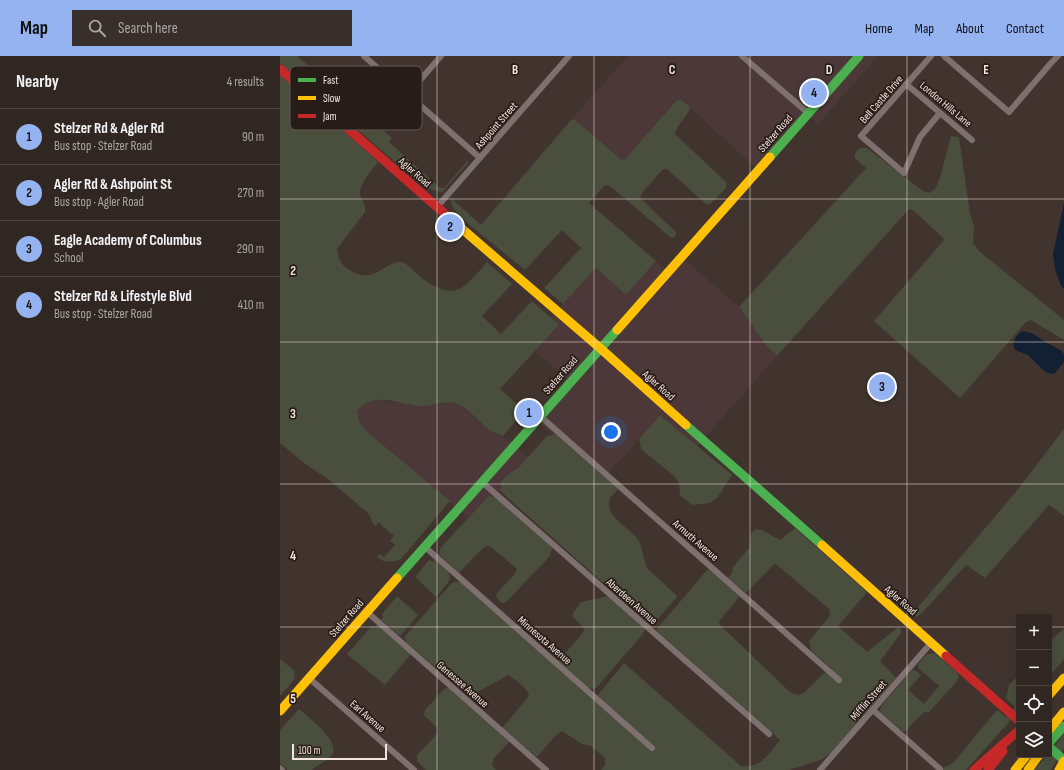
<!DOCTYPE html>
<meta charset="utf-8">
<style>
body{margin:0;font-family:"Sofia Sans Condensed",sans-serif;background:#392f2a;color:#f1f3f6}
.controls{position:absolute;right:12px;bottom:12px;display:grid;overflow:hidden;border-radius:0px;box-shadow:0 4px 16px #0002}
.controls button{width:36px;height:36px;display:grid;place-items:center;padding:0;border:0;border-bottom:1px solid #4c4440;background:#312722;color:#f1f3f6;font:20px sans-serif}
.scale{position:absolute;left:12px;bottom:10px;width:95px;box-sizing:border-box;padding-left:4px;border:2px solid #f4e3dd;border-top:0;font-size:11px;line-height:14px;white-space:nowrap;color:#f4e3dd;-webkit-text-stroke:3px #271c17;paint-order:stroke}
.you{position:absolute;left:331px;top:376px;width:14px;height:14px;margin:-10px;border:3px solid #fff;border-radius:50%;background:#1a73e8;box-shadow:0 0 0 6px #1a73e833}
.badge{display:grid;place-items:center;width:26px;height:26px;border-radius:50%;background:#95b2f1;color:#111;font-size:13px;font-weight:700}
.pin{position:absolute;translate:-50% -50%;border:2px solid #fff;box-shadow:0 1px 4px #0006}
.list{margin:0;padding:0;list-style:none}
h2{display:flex;justify-content:space-between;align-items:center;height:52px;margin:0;padding:0 16px;font-size:17px}
h2 small{font-size:13px;font-weight:400;color:#a8a5a5}
.list li{display:grid;grid-template-columns:26px 1fr auto;gap:12px;align-items:center;box-sizing:border-box;height:56px;padding:0 16px;border-top:1px solid #4c4440}
.list b{display:block;font-size:15px;white-space:nowrap}
.list p{margin:0;font-size:13px;white-space:nowrap;color:#a8a5a5}
.list em{font-size:13px;font-style:normal;color:#a8a5a5}
.icon{flex:none;width:22px;height:22px;fill:none;stroke:currentColor;stroke-width:2;stroke-linecap:round;stroke-linejoin:round}
.map{position:relative;flex:none;width:784px;height:714px;overflow:hidden}
header{display:flex;align-items:center;gap:24px;box-sizing:border-box;height:56px;padding:0 20px;background:#95b2f1;color:#111}
header strong{font-size:19px}
nav{display:flex;gap:22px;margin-inline-start:auto;font-size:14px}
.search{width:280px;height:36px;background:#392f2a;display:flex;align-items:center;gap:10px;box-sizing:border-box;padding:0 14px;border-radius:0px;color:#a8a5a5;font-size:15px}
main{display:flex}
aside{flex:1;background:#312722}
.map>svg:first-child{display:block}
</style>
<header>
<strong>Map</strong>
<div class="search"><svg class="icon" aria-label="search" viewBox="0 0 24 24"><circle cx="10" cy="10" r="6"/><path d="M15 15l6 6"/></svg>Search here</div>
<nav><a>Home</a><a>Map</a><a>About</a><a>Contact</a></nav>
</header>
<main>
<aside>
<h2>Nearby<small>4 results</small></h2>
<ul class="list">
<li><span class="badge">1</span><div><b>Stelzer Rd &amp; Agler Rd</b><p>Bus stop · Stelzer Road</p></div><em>90 m</em></li>
<li><span class="badge">2</span><div><b>Agler Rd &amp; Ashpoint St</b><p>Bus stop · Agler Road</p></div><em>270 m</em></li>
<li><span class="badge">3</span><div><b>Eagle Academy of Columbus</b><p>School</p></div><em>290 m</em></li>
<li><span class="badge">4</span><div><b>Stelzer Rd &amp; Lifestyle Blvd</b><p>Bus stop · Stelzer Road</p></div><em>410 m</em></li>
</ul>
</aside>
<div class="map">
<svg width="784" height="714" viewBox="0 0 784 714">
<rect width="100%" height="100%" fill="#41342e"/>
<path fill="#4c3838" d="M348 0H598L538 68 529 60 480 115 401 44 346 102 342 104 295 64H291Z
M402 201 459 251 470 265 490 294 497 300 417 390 380 359 326 420 275 377 273 379 258 366 293 328 255 295 279 269 270 262 316 212 346 239 376 205 388 216Z
M100 344 143 350 170 347 177 348 186 354 215 378 223 380 248 401 239 411 226 420 220 427 221 432 212 441 207 442 188 462 85 374 79 365 77 355 86 347Z"/>
<path fill="#494e3d" d="M0 0H17L112 82 109 86 160 132H164L188 104 189 106 163 135 164 136C152 136 145 130 136 124L0 7Z
M0 17 98 106C92 113 79 129 80 138 82 146 86 148 85 156L57 193C58 203 61 208 68 213 94 232 107 202 122 206 128 208 135 216 139 220 150 228 166 240 181 232 188 229 202 212 207 206L232 228 202 260 221 278 252 245 279 269 220 333 241 352 243 357 223 380C205 376 194 356 178 348 168 344 154 349 144 350 129 351 113 342 98 344 89 345 83 348 77 355L79 365 85 374 170 445 121 503C112 507 104 507 97 501L100 498 104 501 115 489 110 485 114 480 98 466 96 470 93 468 89 458 48 423 24 407 0 387Z
M397 44H401L410 51C407 62 397 68 395 78L446 126 447 131 430 148H426L387 113H383L362 137 360 142 396 176V179L393 182 390 181 330 130 325 129 309 147 376 205 346 239 316 212 283 248 264 232 301 192 282 174 245 214 180 161C176 155 170 150 171 142L201 169 291 64H295L342 104 346 102Z
M671 80 679 81 690 158 694 171 693 187 699 195 784 264V284L751 264 746 266 680 342 594 265 664 184 662 181 634 155 629 153 497 300C482 288 472 267 459 251L586 112 575 102V97L580 92H587L643 135 649 137 655 133 660 122Z
M380 359 452 419 437 442 430 447 412 449 400 439 399 427 394 420 361 393 359 383Z
M784 373V460L769 449 705 522 686 509 642 557 637 561 633 557 735 437Z
M275 377 338 433C336 436 332 439 330 442 323 459 348 471 356 481 364 490 362 503 368 513L396 539 397 541 374 567 366 565 219 434 221 432 220 427 226 420 239 411 267 380 273 379Z
M214 439 270 487 272 492 270 500 226 546 222 547 219 545 216 540 217 537 234 519 237 513 211 491 206 490 196 499 179 517 159 498 161 491 207 442 209 440 212 441Z
M515 472 587 536 558 570 587 596 617 572H620L621 574V577L600 605 616 622 552 697 540 704 509 714H321L325 709V702L311 690 302 688 282 675 276 679 257 701 222 672 249 640C248 632 236 624 228 619L198 636 191 642 127 587 125 582 126 579 170 529 174 526H180L371 694 375 691 317 640 344 607 461 710C480 713 489 698 500 684L376 574 427 514H431L460 540 440 564 439 568 511 637 518 639 524 637 544 617H547L552 613 531 594 529 585 549 561 550 558 549 553 496 508H494L466 537 448 522 452 517 453 511 469 492 471 478 475 473 482 474 500 484Z
M155 503C176 521 173 521 156 541L135 521 149 504 153 506Z
M117 540 138 559 121 579H119L101 564 103 561 102 558Z
M329 540 364 570 365 574 362 579 316 632 312 633 308 632 278 605 303 577 304 572 293 561V557L301 546Z
M97 568 132 597 105 629 67 598 92 570 95 571Z
M784 573V603L769 621V585Z
M652 597 656 598 677 616 679 620 677 625 648 657 645 655 624 676 601 657 600 654 601 650 632 614H635L641 619 628 634 644 648 659 630 638 612V608L646 599Z
M0 603 15 615 14 624 0 640Z
M739 619V655L686 714H659L673 707 717 654 726 661 735 651 726 642 729 629Z
M170 631 230 685 214 702 212 709 216 714H146L137 705V699L158 677V673L144 659 145 654 164 633Z
M19 653C28 661 61 685 52 699 48 706 38 707 32 714H8L0 707V674Z
M784 678V692L771 714H754L767 699H769V696Z"/>
<path fill="#132033" d="M784 147V233L781 230 775 213 773 198Z
M743 275 754 278 762 284 782 295 784 299V306L774 318 767 317 764 315 748 299 735 294 733 288C735 282 737 278 743 275Z"/>
<g fill="none" stroke-linecap="round" stroke-linejoin="round">
<path stroke="#7d706f" stroke-width="6" d="M84 0 200 102
M462 0 528 57
M651 0 581 80 624 117 640 81 660 57
M664 0 729 56 771 7 778 0
M626 28 692 84
M128 38 161 0
M157 151 289 0
M260 360 559 624
M202 426 489 678
M145 491 372 692
M87 556 266 714
M29 622 134 714
M593 654 660 713
M0 712 2 714
M540 714 651 587"/>
<path stroke="#4caf50" stroke-width="9" d="M490 101 579 0
M406 369 542 489
M117 522 337 274
M769 687 784 670
M769 691 784 704"/>
<path stroke="#ffc107" stroke-width="9" d="M181 172 320 292 406 369
M337 274 490 101
M542 489 666 600
M769 639 784 622
M0 655 117 522
M769 674 784 656
M735 714 747 699
M748 714 759 699
M779 714 784 705"/>
<path stroke="#c62828" stroke-width="9" d="M0 13 181 172
M666 600 739 665
M694 714 738 675
M708 714 723 695"/>
</g>
<path fill="none" stroke="#f4e3dd" stroke-width="1" stroke-opacity="0.55" d="M157 0V714M314 0V714M470 0V714M627 0V714M0 143H784M0 286H784M0 428H784M0 571H739M769 571H784"/>
<g text-anchor="middle" stroke-width="3.5" stroke-linejoin="round" paint-order="stroke">
<g font-size="11" fill="#f4e3dd" stroke="#271c17">
<text transform="translate(601 43) rotate(-49)" y="4">Bell Castle Drive</text>
<text transform="translate(666 48) rotate(40)" y="4">London Hills Lane</text>
<text transform="translate(216 69) rotate(-49)" y="4">Ashpoint Street</text>
<text transform="translate(495 77) rotate(-49)" y="4">Stelzer Road</text>
<text transform="translate(135 116) rotate(41)" y="4">Agler Road</text>
<text transform="translate(280 319) rotate(-49)" y="4">Stelzer Road</text>
<text transform="translate(379 329) rotate(42)" y="4">Agler Road</text>
<text transform="translate(416 484) rotate(41)" y="4">Armuth Avenue</text>
<text transform="translate(621 544) rotate(41)" y="4">Agler Road</text>
<text transform="translate(352 545) rotate(41)" y="4">Aberdeen Avenue</text>
<text transform="translate(66 562) rotate(-49)" y="4">Stelzer Road</text>
<text transform="translate(265 584) rotate(41)" y="4">Minnesota Avenue</text>
<text transform="translate(183 628) rotate(41)" y="4">Genessee Avenue</text>
<text transform="translate(588 644) rotate(-49)" y="4">Mifflin Street</text>
<text transform="translate(88 660) rotate(41)" y="4">Earl Avenue</text>
</g>
</g>
<rect x="10" y="10" width="132" height="64" rx="6" fill="#271c17" stroke="#645852" stroke-width="1"/>
<rect x="18" y="22" width="18" height="4" fill="#4caf50"/>
<rect x="18" y="40" width="18" height="4" fill="#ffc107"/>
<rect x="18" y="58" width="18" height="4" fill="#c62828"/>
<g font-size="11" fill="#f4e3dd">
<text x="43" y="28">Fast</text>
<text x="43" y="46">Slow</text>
<text x="43" y="64">Jam</text>
</g>
<g font-size="13" text-anchor="middle" font-weight="bold" fill="#f4e3dd" stroke="#271c17" stroke-width="3.5" stroke-linejoin="round" paint-order="stroke">
<text x="235" y="18">B</text>
<text x="392" y="18">C</text>
<text x="549" y="18">D</text>
<text x="706" y="18">E</text>
<text x="13" y="219">2</text>
<text x="13" y="362">3</text>
<text x="13" y="504">4</text>
<text x="13" y="647">5</text>
</g>
</svg>
<div class="controls">
<button>+</button>
<button>−</button>
<button><svg class="icon" aria-label="locate" viewBox="0 0 24 24"><circle cx="12" cy="12" r="6"/><path d="M12 2v4M12 18v4M2 12h4M18 12h4"/></svg></button>
<button><svg class="icon" aria-label="layers" viewBox="0 0 24 24"><path d="M12 4l9 5-9 5-9-5zM3 14l9 5 9-5"/></svg></button>
</div>
<div class="scale">100 m</div>
<div class="you"></div>
<div class="pin badge" style="left:249px;top:357px">1</div>
<div class="pin badge" style="left:170px;top:171px">2</div>
<div class="pin badge" style="left:602px;top:331px">3</div>
<div class="pin badge" style="left:534px;top:37px">4</div>
</div>
</main>
